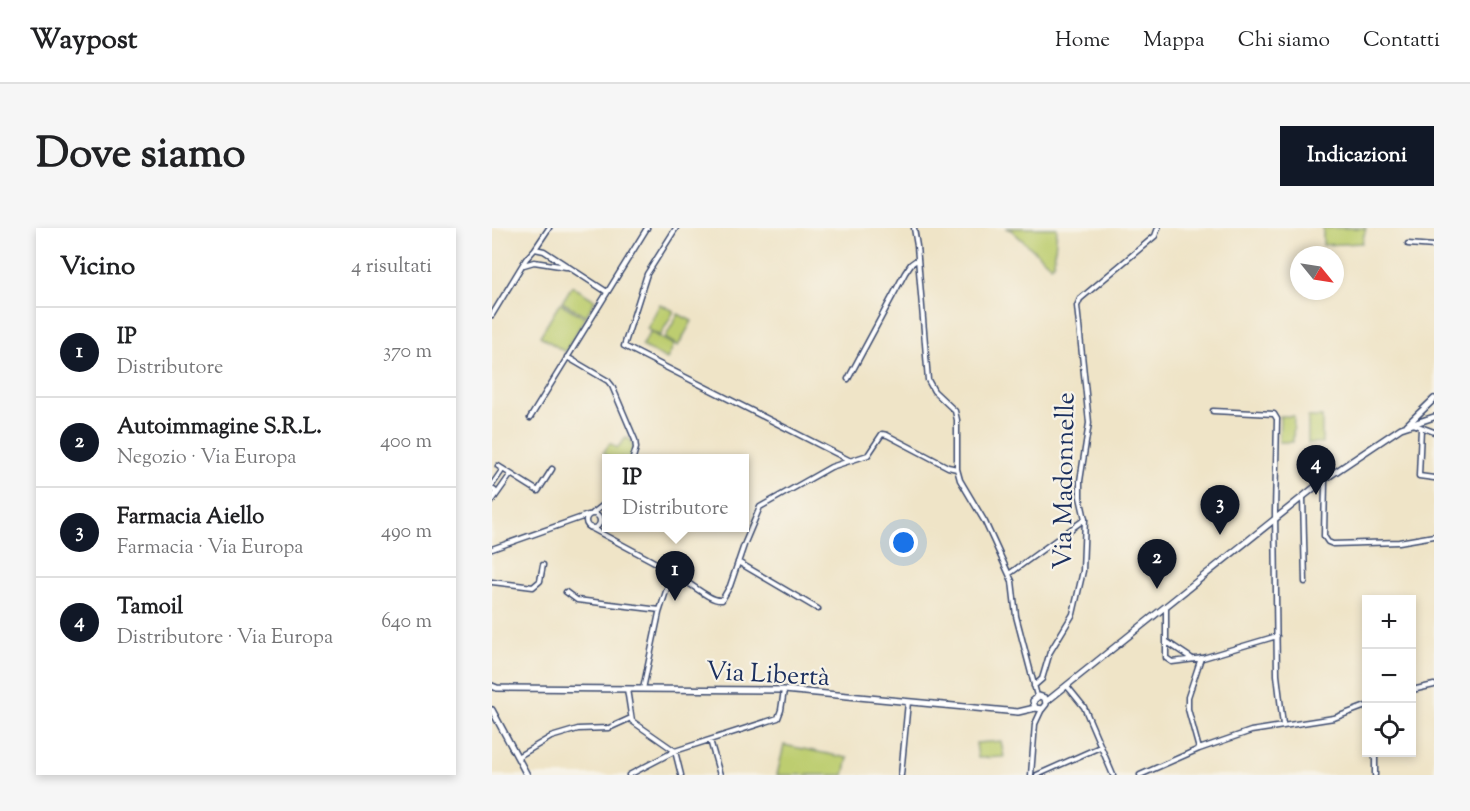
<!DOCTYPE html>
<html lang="it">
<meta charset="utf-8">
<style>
body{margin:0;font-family:"Sorts Mill Goudy",serif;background:#f6f6f6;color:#202124}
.controls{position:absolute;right:18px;bottom:18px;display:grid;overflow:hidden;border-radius:0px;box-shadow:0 3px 9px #0003}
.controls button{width:54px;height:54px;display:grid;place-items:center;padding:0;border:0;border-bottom:2px solid #e0e0e0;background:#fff;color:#202124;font:30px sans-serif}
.compass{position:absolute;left:798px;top:18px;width:54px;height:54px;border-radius:50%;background:#fff;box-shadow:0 3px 9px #0003;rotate:120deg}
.you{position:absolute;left:412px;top:315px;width:21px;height:21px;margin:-15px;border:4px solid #fff;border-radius:50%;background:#1a73e8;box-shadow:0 0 0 9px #1a73e833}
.badge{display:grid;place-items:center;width:39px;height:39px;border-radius:50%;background:#111827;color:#fff;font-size:20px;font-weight:700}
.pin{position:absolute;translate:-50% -50px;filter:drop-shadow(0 2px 3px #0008)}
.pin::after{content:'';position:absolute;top:32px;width:21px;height:18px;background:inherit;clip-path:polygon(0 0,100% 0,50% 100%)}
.popup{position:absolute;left:110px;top:226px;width:147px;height:78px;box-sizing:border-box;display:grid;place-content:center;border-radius:0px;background:#fff;filter:drop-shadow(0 2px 4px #0005);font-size:20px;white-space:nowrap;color:#757577}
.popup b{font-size:22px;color:#202124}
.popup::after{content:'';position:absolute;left:50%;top:100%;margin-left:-12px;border:12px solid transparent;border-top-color:#fff}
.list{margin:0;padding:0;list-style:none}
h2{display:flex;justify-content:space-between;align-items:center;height:78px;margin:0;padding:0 24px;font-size:26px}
h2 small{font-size:20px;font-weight:400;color:#757577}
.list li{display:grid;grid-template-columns:39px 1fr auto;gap:18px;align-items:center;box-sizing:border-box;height:90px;padding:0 24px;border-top:2px solid #e0e0e0}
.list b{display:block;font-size:22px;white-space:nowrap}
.list p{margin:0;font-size:20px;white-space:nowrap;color:#757577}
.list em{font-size:20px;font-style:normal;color:#757577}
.icon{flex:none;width:33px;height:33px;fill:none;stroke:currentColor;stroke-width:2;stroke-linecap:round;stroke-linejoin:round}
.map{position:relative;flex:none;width:942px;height:547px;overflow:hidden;border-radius:0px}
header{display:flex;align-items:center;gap:36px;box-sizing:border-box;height:84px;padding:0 30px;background:#fff;border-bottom:2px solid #e0e0e0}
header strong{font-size:28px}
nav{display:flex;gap:33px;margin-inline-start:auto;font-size:21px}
.intro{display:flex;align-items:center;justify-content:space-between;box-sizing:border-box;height:144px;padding:0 36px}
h1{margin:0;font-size:42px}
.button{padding:15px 27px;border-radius:0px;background:#111827;color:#fff;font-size:21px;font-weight:700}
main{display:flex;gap:36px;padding:0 36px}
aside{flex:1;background:#fff;border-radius:0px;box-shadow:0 3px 9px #0003}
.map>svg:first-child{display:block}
</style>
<header>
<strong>Waypost</strong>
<nav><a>Home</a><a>Mappa</a><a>Chi siamo</a><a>Contatti</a></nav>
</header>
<div class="intro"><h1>Dove siamo</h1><a class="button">Indicazioni</a></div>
<main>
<aside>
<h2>Vicino<small>4 risultati</small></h2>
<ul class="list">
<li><span class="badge">1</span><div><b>IP</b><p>Distributore</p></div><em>370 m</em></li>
<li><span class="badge">2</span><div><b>Autoimmagine S.R.L.</b><p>Negozio · Via Europa</p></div><em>400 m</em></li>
<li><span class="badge">3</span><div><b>Farmacia Aiello</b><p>Farmacia · Via Europa</p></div><em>490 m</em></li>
<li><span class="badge">4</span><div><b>Tamoil</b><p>Distributore · Via Europa</p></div><em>640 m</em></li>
</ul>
</aside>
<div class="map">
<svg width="942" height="547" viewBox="0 0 942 547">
<rect width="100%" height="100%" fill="#f7f3e8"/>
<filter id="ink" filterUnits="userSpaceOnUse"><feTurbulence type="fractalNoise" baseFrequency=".0167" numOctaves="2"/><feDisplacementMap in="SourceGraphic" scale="12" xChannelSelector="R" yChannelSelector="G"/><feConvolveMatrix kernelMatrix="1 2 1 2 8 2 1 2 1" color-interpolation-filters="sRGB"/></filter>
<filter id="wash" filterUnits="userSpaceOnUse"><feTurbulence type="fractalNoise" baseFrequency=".008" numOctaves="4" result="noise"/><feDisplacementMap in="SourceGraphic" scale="24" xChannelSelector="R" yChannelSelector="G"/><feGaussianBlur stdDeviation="1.35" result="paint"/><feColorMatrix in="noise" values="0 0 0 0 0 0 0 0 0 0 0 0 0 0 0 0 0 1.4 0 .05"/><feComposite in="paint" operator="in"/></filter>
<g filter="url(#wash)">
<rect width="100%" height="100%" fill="#efe4c7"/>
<path fill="#bdcd70" stroke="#6c7e67" stroke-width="1.5" d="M514 0H565L562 35 559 38 519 2Z
M831 0H874L870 15 831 17Z
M80 58 103 72 94 88 70 74Z
M68 75 93 90 73 124 48 108Z
M168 76 182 83 168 108 155 101Z
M186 86 200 93 186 118 173 110Z
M158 104 182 117 175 131 150 118Z
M788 188H802L801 214H787Z
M816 189H830V215H816Z
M134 210 139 212 141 221 137 230H119L111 225 118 215 125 220Z
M509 513 512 529 486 530 484 515Z
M292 517 356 530 352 547H285Z"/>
</g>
<g filter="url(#ink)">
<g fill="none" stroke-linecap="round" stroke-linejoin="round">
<g stroke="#3b4a6e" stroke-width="7">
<path id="minor" d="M184 0 155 46 132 118 357 232
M422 0 425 18 436 152 442 163 463 183 465 192V241L468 252 493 294 520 353 524 388 545 468
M916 16 942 18
M43 21 57 0
M32 37 42 34 74 39
M0 87 34 31 43 21 52 23 115 64
M75 129 116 153 120 158 143 212 144 220 141 230
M356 151 413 45 419 36 426 31
M721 183 782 186 785 191 783 284 785 447 791 497
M38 190 155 0
M921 196 942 204
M929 200 927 248 942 250
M6 238 46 263 60 241
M833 252 832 308 836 314 841 316 907 314 942 308
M0 257 11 241
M0 261 3 263V268
M811 269 813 354
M0 273 19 246
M101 285 114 275
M94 293a7 7 0 1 1 14 0a7 7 0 1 1-14 0Z
M101 301 168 337 174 343 177 354 167 385 151 461
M0 321 96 287
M246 334 326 381
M174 343C191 347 216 374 230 372L238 358 252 317 268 279 339 239 376 227 390 206 395 207 456 239 465 241
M517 346 593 291
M0 354 41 359 48 353 51 337
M74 364 85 372 168 382
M674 379V430L680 434 711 430 785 408
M675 414 699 430
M542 458 550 451 558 424 581 386 591 343 593 291 588 269V253L597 195 585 78 588 71 663 8 666 0
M575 458 592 479 621 547
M135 461 140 493 183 523 189 547
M920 462 942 457
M218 512 228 547
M707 521 696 481V469L709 430
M883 524V547
M27 528 59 509 86 501 117 500 139 490
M137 547 183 523 286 490 289 482 292 462
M409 547 416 474
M539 547 543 496 550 481
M545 547 608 519
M648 547 707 521 759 503 842 490 874 478"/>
</g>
<g stroke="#3b4a6e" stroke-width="8">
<path id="tertiary" d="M915 197 942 171
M0 458 5 460 292 462 526 484 543 480 550 481 554 476 553 470 547 468 541 473 543 480
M554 474 833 251 909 200 942 189
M0 482 35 547"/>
</g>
<use href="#minor" stroke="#fff" stroke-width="4"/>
<use href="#tertiary" stroke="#fff" stroke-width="5"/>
</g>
</g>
<g text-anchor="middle" stroke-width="4.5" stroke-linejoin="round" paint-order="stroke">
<g font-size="26" fill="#1b2f5e" stroke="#f7f3e8">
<text transform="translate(571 253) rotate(-89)" y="9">Via Madonnelle</text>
<text transform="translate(276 445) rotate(3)" y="9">Via Libertà</text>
</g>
</g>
</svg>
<div class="controls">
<button>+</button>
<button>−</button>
<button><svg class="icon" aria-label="locate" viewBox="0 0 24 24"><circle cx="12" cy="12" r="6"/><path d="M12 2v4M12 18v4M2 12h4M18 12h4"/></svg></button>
</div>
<svg class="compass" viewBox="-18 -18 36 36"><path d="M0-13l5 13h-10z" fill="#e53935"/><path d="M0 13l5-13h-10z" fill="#757577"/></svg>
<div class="you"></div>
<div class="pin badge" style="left:183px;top:373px">1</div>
<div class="popup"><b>IP</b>Distributore</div>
<div class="pin badge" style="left:665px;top:361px">2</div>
<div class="pin badge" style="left:728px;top:307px">3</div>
<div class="pin badge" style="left:824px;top:267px">4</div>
</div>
</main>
